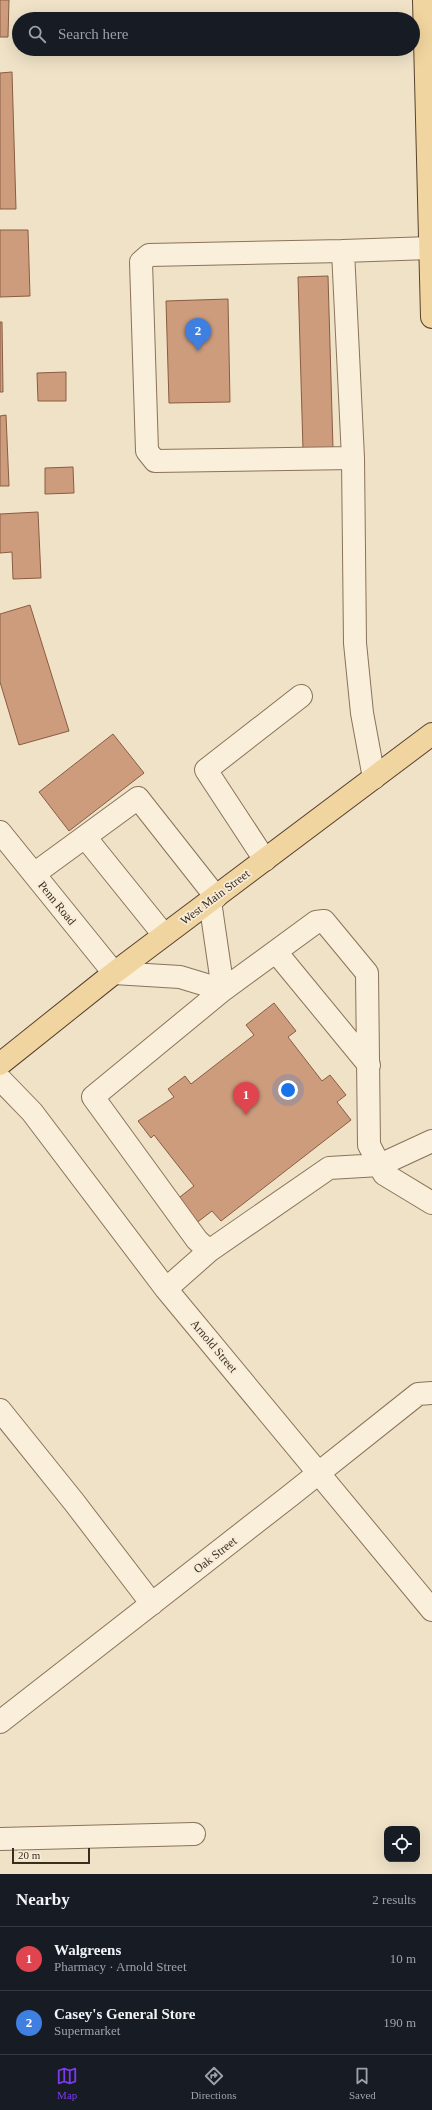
<!DOCTYPE html>
<meta charset="utf-8">
<style>
body{margin:0;font-family:"Times New Roman",serif;background:#20242c;color:#f1f3f6}
.controls{position:absolute;right:12px;bottom:12px;display:grid;overflow:hidden;border-radius:8px;box-shadow:0 4px 16px #0002}
.controls button{width:36px;height:36px;display:grid;place-items:center;padding:0;border:0;border-bottom:1px solid #363941;background:#171b24;color:#f1f3f6;font:20px sans-serif}
.scale{position:absolute;left:12px;bottom:10px;width:78px;box-sizing:border-box;padding-left:4px;border:2px solid #3b2c20;border-top:0;font-size:11px;line-height:14px;white-space:nowrap;color:#3b2c20;-webkit-text-stroke:3px #f6ecd7;paint-order:stroke}
.you{position:absolute;left:288px;top:1090px;width:14px;height:14px;margin:-10px;border:3px solid #fff;border-radius:50%;background:#1a73e8;box-shadow:0 0 0 6px #1a73e833}
.badge{display:grid;place-items:center;width:26px;height:26px;border-radius:50%;background:#7c3aed;color:#fff;font-size:13px;font-weight:700}
.pin{position:absolute;translate:-50% -33px;filter:drop-shadow(0 1px 2px #0008)}
.pin::after{content:'';position:absolute;top:21px;width:14px;height:12px;background:inherit;clip-path:polygon(0 0,100% 0,50% 100%)}
.list{margin:0;padding:0;list-style:none}
h2{display:flex;justify-content:space-between;align-items:center;height:52px;margin:0;padding:0 16px;font-size:17px}
h2 small{font-size:13px;font-weight:400;color:#9ea1a6}
.list li{display:grid;grid-template-columns:26px 1fr auto;gap:12px;align-items:center;box-sizing:border-box;height:64px;padding:0 16px;border-top:1px solid #363941}
.list b{display:block;font-size:15px;white-space:nowrap}
.list p{margin:0;font-size:13px;white-space:nowrap;color:#9ea1a6}
.list em{font-size:13px;font-style:normal;color:#9ea1a6}
.icon{flex:none;width:22px;height:22px;fill:none;stroke:currentColor;stroke-width:2;stroke-linecap:round;stroke-linejoin:round}
.map{position:relative;flex:none;width:432px;height:1874px;overflow:hidden}
.search{position:absolute;background:#171b24;box-shadow:0 4px 16px #0002;left:12px;right:12px;top:12px;height:44px;display:flex;align-items:center;gap:10px;box-sizing:border-box;padding:0 14px;border-radius:22px;color:#9ea1a6;font-size:15px}
.sheet{height:180px;background:#171b24}
nav{display:flex;justify-content:space-around;align-items:center;box-sizing:border-box;height:56px;border-top:1px solid #363941;background:#171b24;font-size:11px;color:#9ea1a6}
nav a{display:grid;justify-items:center;gap:2px}
nav .on{color:#7c3aed}
.map>svg:first-child{display:block}
</style>
<div class="map">
<svg width="432" height="1874" viewBox="0 0 432 1874">
<rect width="100%" height="100%" fill="#efe2c7"/>
<path fill="#cd9c7d" stroke="#8a5c42" d="M0 0H9L8 37H0Z
M12 72 16 209H0V73Z
M0 230H28L30 296 0 297Z
M328 276 333 449 303 450 298 277Z
M228 299 230 402 169 403 166 301Z
M0 322H2L3 392H0Z
M66 372V401H38L37 373Z
M6 415 9 486H0V416Z
M73 467 74 493 45 494V468Z
M38 512 41 578 13 579 12 552 0 553V514Z
M30 605 69 731 19 745 0 682V614Z
M113 734 144 773 69 831 39 792Z
M274 1003 296 1031 288 1037 322 1081 330 1075 346 1095 337 1102 351 1120 221 1221 212 1211 195 1224 176 1200 194 1186 154 1135 151 1138 138 1121 174 1097 168 1089 185 1076 191 1084 254 1035 246 1025Z"/>
<g fill="none" stroke-linecap="round" stroke-linejoin="round">
<g stroke="#8a735c" stroke-width="24">
<path id="minor" d="M343 251 149 255 141 262 147 451 155 461 353 458
M374 778 362 713 355 643 353 458 343 251 430 248
M0 832 114 973 180 977 223 990
M85 837 164 935
M265 860 206 770 301 696
M34 874 138 798 216 897
M210 901 223 990
M276 952 369 1065
M0 1079 32 1112 166 1289 432 1610
M209 1251 329 1168 380 1165 432 1141
M166 1289 209 1251 197 1240 93 1097 223 990 316 922 324 921 367 973 369 1145 384 1174 432 1203
M0 1410 74 1502 152 1604
M0 1722 291 1495 418 1394 432 1393
M0 1839 194 1834"/>
</g>
<g stroke="#584230" stroke-width="24">
<path id="major" d="M424 0 432 317
M0 1064 114 973 432 734"/>
</g>
<use href="#minor" stroke="#f9efda" stroke-width="22"/>
<use href="#major" stroke="#f1d5a0" stroke-width="22"/>
</g>
<g text-anchor="middle" stroke-width="3.5" stroke-linejoin="round" paint-order="stroke">
<g font-size="12" fill="#3b2c20" stroke="#f6ecd7">
<text transform="translate(215 897) rotate(-37)" y="4">West Main Street</text>
<text transform="translate(57 903) rotate(51)" y="4">Penn Road</text>
<text transform="translate(214 1346) rotate(50)" y="4">Arnold Street</text>
<text transform="translate(215 1555) rotate(-38)" y="4">Oak Street</text>
</g>
</g>
</svg>
<div class="controls">
<button><svg class="icon" aria-label="locate" viewBox="0 0 24 24"><circle cx="12" cy="12" r="6"/><path d="M12 2v4M12 18v4M2 12h4M18 12h4"/></svg></button>
</div>
<div class="scale">20 m</div>
<div class="you"></div>
<div class="pin badge" style="left:246px;top:1115px;background:#e0444e">1</div>
<div class="pin badge" style="left:198px;top:351px;background:#3f7fe0">2</div>
<div class="search"><svg class="icon" aria-label="search" viewBox="0 0 24 24"><circle cx="10" cy="10" r="6"/><path d="M15 15l6 6"/></svg>Search here</div>
</div>
<section class="sheet">
<h2>Nearby<small>2 results</small></h2>
<ul class="list">
<li><span class="badge" style="background:#e0444e">1</span><div><b>Walgreens</b><p>Pharmacy · Arnold Street</p></div><em>10 m</em></li>
<li><span class="badge" style="background:#3f7fe0">2</span><div><b>Casey's General Store</b><p>Supermarket</p></div><em>190 m</em></li>
</ul>
</section>
<nav>
<a class="on"><svg class="icon" aria-label="map" viewBox="0 0 24 24"><path d="M3 6l6-2 6 2 6-2v14l-6 2-6-2-6 2zM9 4v14M15 6v14"/></svg>Map</a>
<a><svg class="icon" aria-label="directions" viewBox="0 0 24 24"><path d="M12 3l9 9-9 9-9-9zM9 14v-3h6M13 9l2 2-2 2"/></svg>Directions</a>
<a><svg class="icon" aria-label="saved" viewBox="0 0 24 24"><path d="M7 4h10v16l-5-4-5 4z"/></svg>Saved</a>
</nav>
